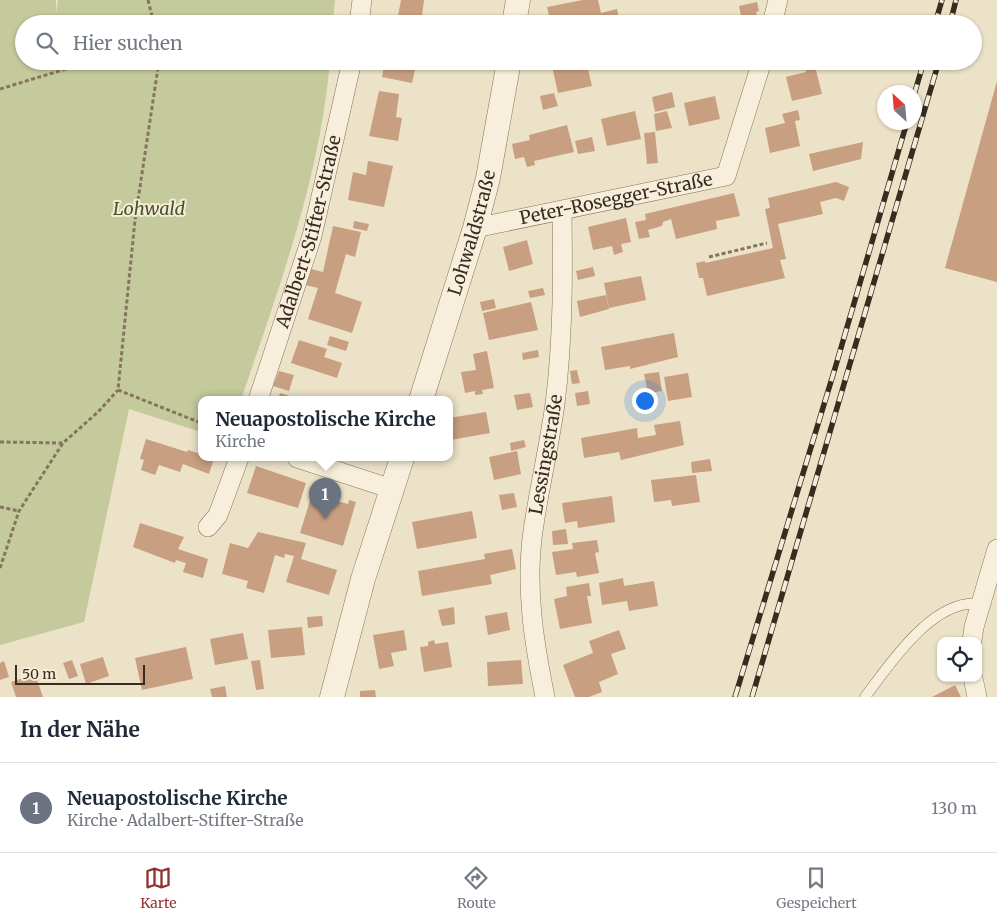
<!DOCTYPE html>
<html lang="de">
<meta charset="utf-8">
<style>
body{margin:0;font-family:Merriweather,serif;background:#f2f2f3;color:#1f2937}
.controls{position:absolute;right:15px;bottom:15px;display:grid;overflow:hidden;border-radius:10px;box-shadow:0 1px 4px #0004}
.controls button{width:45px;height:45px;display:grid;place-items:center;padding:0;border:0;border-bottom:1px solid #e0e1e3;background:#fff;color:#1f2937;font:25px sans-serif}
.compass{position:absolute;left:877px;top:85px;width:45px;height:45px;border-radius:50%;background:#fff;box-shadow:0 1px 4px #0004;rotate:334deg}
.scale{position:absolute;left:15px;bottom:12px;width:130px;box-sizing:border-box;padding-left:5px;border:2px solid #382c21;border-top:0;font-size:14px;line-height:18px;white-space:nowrap;color:#382c21;-webkit-text-stroke:4px #f4ecd7;paint-order:stroke}
.you{position:absolute;left:644px;top:400px;width:18px;height:18px;margin:-12px;border:4px solid #fff;border-radius:50%;background:#1a73e8;box-shadow:0 0 0 8px #1a73e833}
.badge{display:grid;place-items:center;width:32px;height:32px;border-radius:50%;background:#923231;color:#fff;font-size:16px;font-weight:700}
.pin{position:absolute;translate:-50% -41px;filter:drop-shadow(0 1px 2px #0008)}
.pin::after{content:'';position:absolute;top:26px;width:18px;height:15px;background:inherit;clip-path:polygon(0 0,100% 0,50% 100%)}
.popup{position:absolute;left:198px;top:396px;width:255px;height:65px;box-sizing:border-box;display:grid;place-content:center;border-radius:10px;background:#fff;filter:drop-shadow(0 1px 4px #0005);font-size:16px;white-space:nowrap;color:#747a83}
.popup b{font-size:19px;color:#1f2937}
.popup::after{content:'';position:absolute;left:50%;top:100%;margin-left:-10px;border:10px solid transparent;border-top-color:#fff}
.list{margin:0;padding:0;list-style:none}
h2{display:flex;justify-content:space-between;align-items:center;height:65px;margin:0;padding:0 20px;font-size:21px}
h2 small{font-size:16px;font-weight:400;color:#747a83}
.list li{display:grid;grid-template-columns:32px 1fr auto;gap:15px;align-items:center;box-sizing:border-box;height:90px;padding:0 20px;border-top:1px solid #e0e1e3}
.list b{display:block;font-size:19px;white-space:nowrap}
.list p{margin:0;font-size:16px;white-space:nowrap;color:#747a83}
.list em{font-size:16px;font-style:normal;color:#747a83}
.icon{flex:none;width:28px;height:28px;fill:none;stroke:currentColor;stroke-width:2;stroke-linecap:round;stroke-linejoin:round}
.map{position:relative;flex:none;width:997px;height:697px;overflow:hidden}
.search{position:absolute;background:#fff;box-shadow:0 1px 4px #0004;left:15px;right:15px;top:15px;height:55px;display:flex;align-items:center;gap:12px;box-sizing:border-box;padding:0 18px;border-radius:28px;color:#747a83;font-size:19px}
.sheet{height:155px;background:#fff}
nav{display:flex;justify-content:space-around;align-items:center;box-sizing:border-box;height:70px;border-top:1px solid #e0e1e3;background:#fff;font-size:14px;color:#747a83}
nav a{display:grid;justify-items:center;gap:2px}
nav .on{color:#923231}
.map>svg:first-child{display:block}
</style>
<div class="map">
<svg width="997" height="697" viewBox="0 0 997 697">
<rect width="100%" height="100%" fill="#ece2c8"/>
<path fill="#c4ca9c" d="M0 0H56V13L58 0H335L333 24H24V61H330C320 179 278 290 241 400H201V432L129 409 84 622 0 645Z"/>
<path fill="#c89f80" d="M401 0H424L421 24 397 21Z
M583 0H598L601 13 617 9 620 23 551 24 547 7Z
M757 2 759 11 756 12 758 21 739 24 737 16H741L739 6Z
M385 61H417L412 83 382 77Z
M574 61H586L592 86 558 93 552 66Z
M813 61H820L821 68 816 70 822 94 792 101 786 77 806 72 804 64Z
M997 81V282L945 268Z
M379 91 399 94 396 117 402 118 398 141 369 136Z
M672 92 675 107 655 112 652 97Z
M554 93 558 106 543 110 540 96Z
M715 96 720 119 689 126 684 103Z
M798 110 800 120 795 121 800 146 770 153 765 128 785 123 782 114Z
M635 111 641 139 607 146 601 119Z
M667 111 672 128 656 131 654 114Z
M567 125 574 152 534 161 535 165 527 167 524 157 515 159 512 144 530 140 529 135Z
M655 132 658 163 647 164 644 133Z
M592 137 595 151 578 154 575 141Z
M863 142 861 159 813 171 809 154Z
M368 161 393 166 384 207 348 200 353 172 366 175Z
M836 182 849 187 844 201 836 198 820 202 823 214 778 224 786 259 780 260 785 278 707 296 703 278H699L696 263 705 261V263L773 248 765 209 770 208 768 198Z
M734 193 740 216 716 221 717 229 676 239 671 219 663 222 662 226 648 230 650 237 639 239 635 222 646 220 645 214Z
M626 218 631 242 621 244 623 252 614 255 612 246 593 250 588 227Z
M354 221 369 224 367 231 353 228Z
M333 226 361 232 355 257 346 254 335 293 362 302 352 333 308 319 318 288 305 285 311 269 323 272Z
M527 240 533 264 509 271 503 247Z
M593 267 595 276 578 280 576 271Z
M641 276 646 300 609 308 604 283Z
M543 288 545 295 530 298 528 291Z
M606 295 609 309 580 317 577 301Z
M494 299 496 308 482 311 480 302Z
M531 302 538 330 489 340 483 313Z
M674 333 678 357 630 369V366L605 370 601 347Z
M330 336 349 342 346 351 327 345Z
M299 340 327 349 324 357 342 363 337 378 291 363Z
M538 350 539 357 523 360 522 353Z
M487 351 494 388 482 390 483 394 475 395V391L465 393 461 372 476 370 473 354Z
M577 370 580 383 572 384 570 371Z
M279 371 294 375 289 391 273 386Z
M659 372 662 391 648 393 644 374Z
M688 373 692 397 668 401 664 377Z
M588 391 590 404 577 406 575 393Z
M280 393 302 400H278Z
M530 393 533 407 517 410 514 395Z
M486 412 490 433 451 440 449 418Z
M680 421 684 445 621 460 619 452 584 458 581 438 637 428 638 438 656 435 654 425Z
M146 439 187 452 188 450 201 454V458H214L209 474 183 464 180 472 159 465 155 475 141 470 144 460 140 459Z
M524 440 526 447 511 451 510 443Z
M517 451 521 474 494 480 489 457Z
M710 459 712 471 692 473 691 462Z
M256 466 306 483 298 508 247 493Z
M696 475 700 502 672 506 671 500 654 502 651 480Z
M514 493 517 507 502 510 499 495Z
M312 494 348 504 349 500 356 502 343 546 300 533Z
M612 496 615 522 578 528 577 521 565 523 562 503Z
M472 511 477 538 417 549 412 522Z
M140 523 184 537 178 549 208 559 203 578 183 572 186 563 176 560 175 563 133 547Z
M566 529 568 544 553 545 552 531Z
M258 532 306 543 301 559 337 570 329 595 286 582 294 556 285 554 284 558 275 555 264 593 246 588 248 581 222 574 230 543 248 548Z
M597 540 599 552 595 553 599 573 577 577 576 572 556 575 552 552 573 549 572 543Z
M512 549 516 569 490 575 492 584 422 596 418 571 485 559 484 554Z
M623 578 624 586 654 581 658 606 629 611 627 601 602 605 599 583Z
M589 583 591 596H587L592 623 560 629 554 599 567 596 566 587Z
M454 607 455 624 442 626 438 610Z
M507 612 510 630 488 635 485 616Z
M322 616 323 626 308 628 307 617Z
M302 627 305 655 271 658 268 630Z
M404 630 407 650 391 653 394 666 379 669 373 635Z
M619 630 626 649 611 654 618 674 599 682 602 692 589 697H575L563 665 593 653 589 641Z
M243 633 248 659 215 665 210 639Z
M434 640 435 644 448 642 452 667 424 672 420 647 428 646V642Z
M186 647 193 679 142 690 135 658Z
M103 657 109 676 86 684 80 664Z
M72 660 78 676 69 679 63 663Z
M260 660 264 689 256 690 251 661Z
M521 660 523 684 488 686 487 662Z
M4 661 9 677 0 680V663Z
M35 674 43 697H16L11 682Z
M955 685 961 697H932Z
M225 686 227 697H212L210 689Z
M375 690 376 697H360V691Z"/>
<g fill="none" stroke-linecap="round" stroke-linejoin="round">
<g stroke="#87745e" stroke-width="11">
<path id="service" d="M865 697C890 664 933 598 980 604"/>
</g>
<g stroke="#87745e" stroke-width="20">
<g id="minor">
<path d="M359 24 362 0"/>
<path d="M772 24 778 0"/>
<path id="s1" d="M475 228 726 176 762 61"/>
<path id="s2" d="M258 400 312 236 352 61"/>
<path d="M297 458 392 489"/>
<path d="M208 527 218 515 239 458"/>
<path d="M972 641 974 627 997 549"/>
<path d="M973 678 977 697"/>
<path id="s3" d="M545 697C534 643 525 587 533 531 539 489 549 447 555 404 563 340 563 275 562 211"/>
</g>
</g>
<g stroke="#87745e" stroke-width="25">
<g id="tertiary">
<path d="M514 24 518 0"/>
<path id="s4" d="M421 400 475 228 488 178 509 61"/>
<path d="M332 697 363 579 402 458"/>
</g>
</g>
<path stroke="#87745e" stroke-width="3" stroke-dasharray="4 2.5" stroke-linecap="butt" d="M148 0 154 24
M159 61 135 220 118 390 201 423
M0 89 92 61
M709 257 767 243
M0 442 63 443
M0 507 19 511
M0 568 19 511 63 443 98 412 118 390"/>
<use href="#service" stroke="#f7efdb" stroke-width="10"/>
<use href="#minor" stroke="#f7efdb" stroke-width="19"/>
<use href="#tertiary" stroke="#f7efdb" stroke-width="24"/>
<g stroke="#382c21" stroke-width="5.5">
<path id="rail" d="M935 24 942 0
M950 24 956 0
M914 95 924 61
M735 697 836 365 907 122
M752 697 939 61"/>
</g>
<use href="#rail" stroke="#f4ecd7" stroke-width="4" stroke-dasharray="11" stroke-linecap="butt"/>
</g>
<g text-anchor="middle" stroke-width="4" stroke-linejoin="round" paint-order="stroke">
<g font-size="18" fill="#382c21" stroke="#f4ecd7">
<text dy="6" stroke="none"><textPath href="#s1" startOffset="144">Peter-Rosegger-Straße</textPath></text>
<text dy="6" stroke="none"><textPath href="#s2" startOffset="176">Adalbert-Stifter-Straße</textPath></text>
<text dy="6" stroke="none"><textPath href="#s4" startOffset="175">Lohwaldstraße</textPath></text>
<text dy="6" stroke="none"><textPath href="#s3" startOffset="245">Lessingstraße</textPath></text>
</g>
<g font-size="18" font-style="italic" fill="#485328" stroke="#f4ecd7">
<text x="149" y="215">Lohwald</text>
</g>
</g>
</svg>
<div class="controls">
<button><svg class="icon" aria-label="locate" viewBox="0 0 24 24"><circle cx="12" cy="12" r="6"/><path d="M12 2v4M12 18v4M2 12h4M18 12h4"/></svg></button>
</div>
<svg class="compass" viewBox="-18 -18 36 36"><path d="M0-13l5 13h-10z" fill="#e53935"/><path d="M0 13l5-13h-10z" fill="#747a83"/></svg>
<div class="scale">50 m</div>
<div class="you"></div>
<div class="pin badge" style="left:325px;top:519px;background:#6b7280">1</div>
<div class="popup"><b>Neuapostolische Kirche</b>Kirche</div>
<div class="search"><svg class="icon" aria-label="search" viewBox="0 0 24 24"><circle cx="10" cy="10" r="6"/><path d="M15 15l6 6"/></svg>Hier suchen</div>
</div>
<section class="sheet">
<h2>In der Nähe<small></small></h2>
<ul class="list">
<li><span class="badge" style="background:#6b7280">1</span><div><b>Neuapostolische Kirche</b><p>Kirche · Adalbert-Stifter-Straße</p></div><em>130 m</em></li>
</ul>
</section>
<nav>
<a class="on"><svg class="icon" aria-label="map" viewBox="0 0 24 24"><path d="M3 6l6-2 6 2 6-2v14l-6 2-6-2-6 2zM9 4v14M15 6v14"/></svg>Karte</a>
<a><svg class="icon" aria-label="directions" viewBox="0 0 24 24"><path d="M12 3l9 9-9 9-9-9zM9 14v-3h6M13 9l2 2-2 2"/></svg>Route</a>
<a><svg class="icon" aria-label="saved" viewBox="0 0 24 24"><path d="M7 4h10v16l-5-4-5 4z"/></svg>Gespeichert</a>
</nav>
